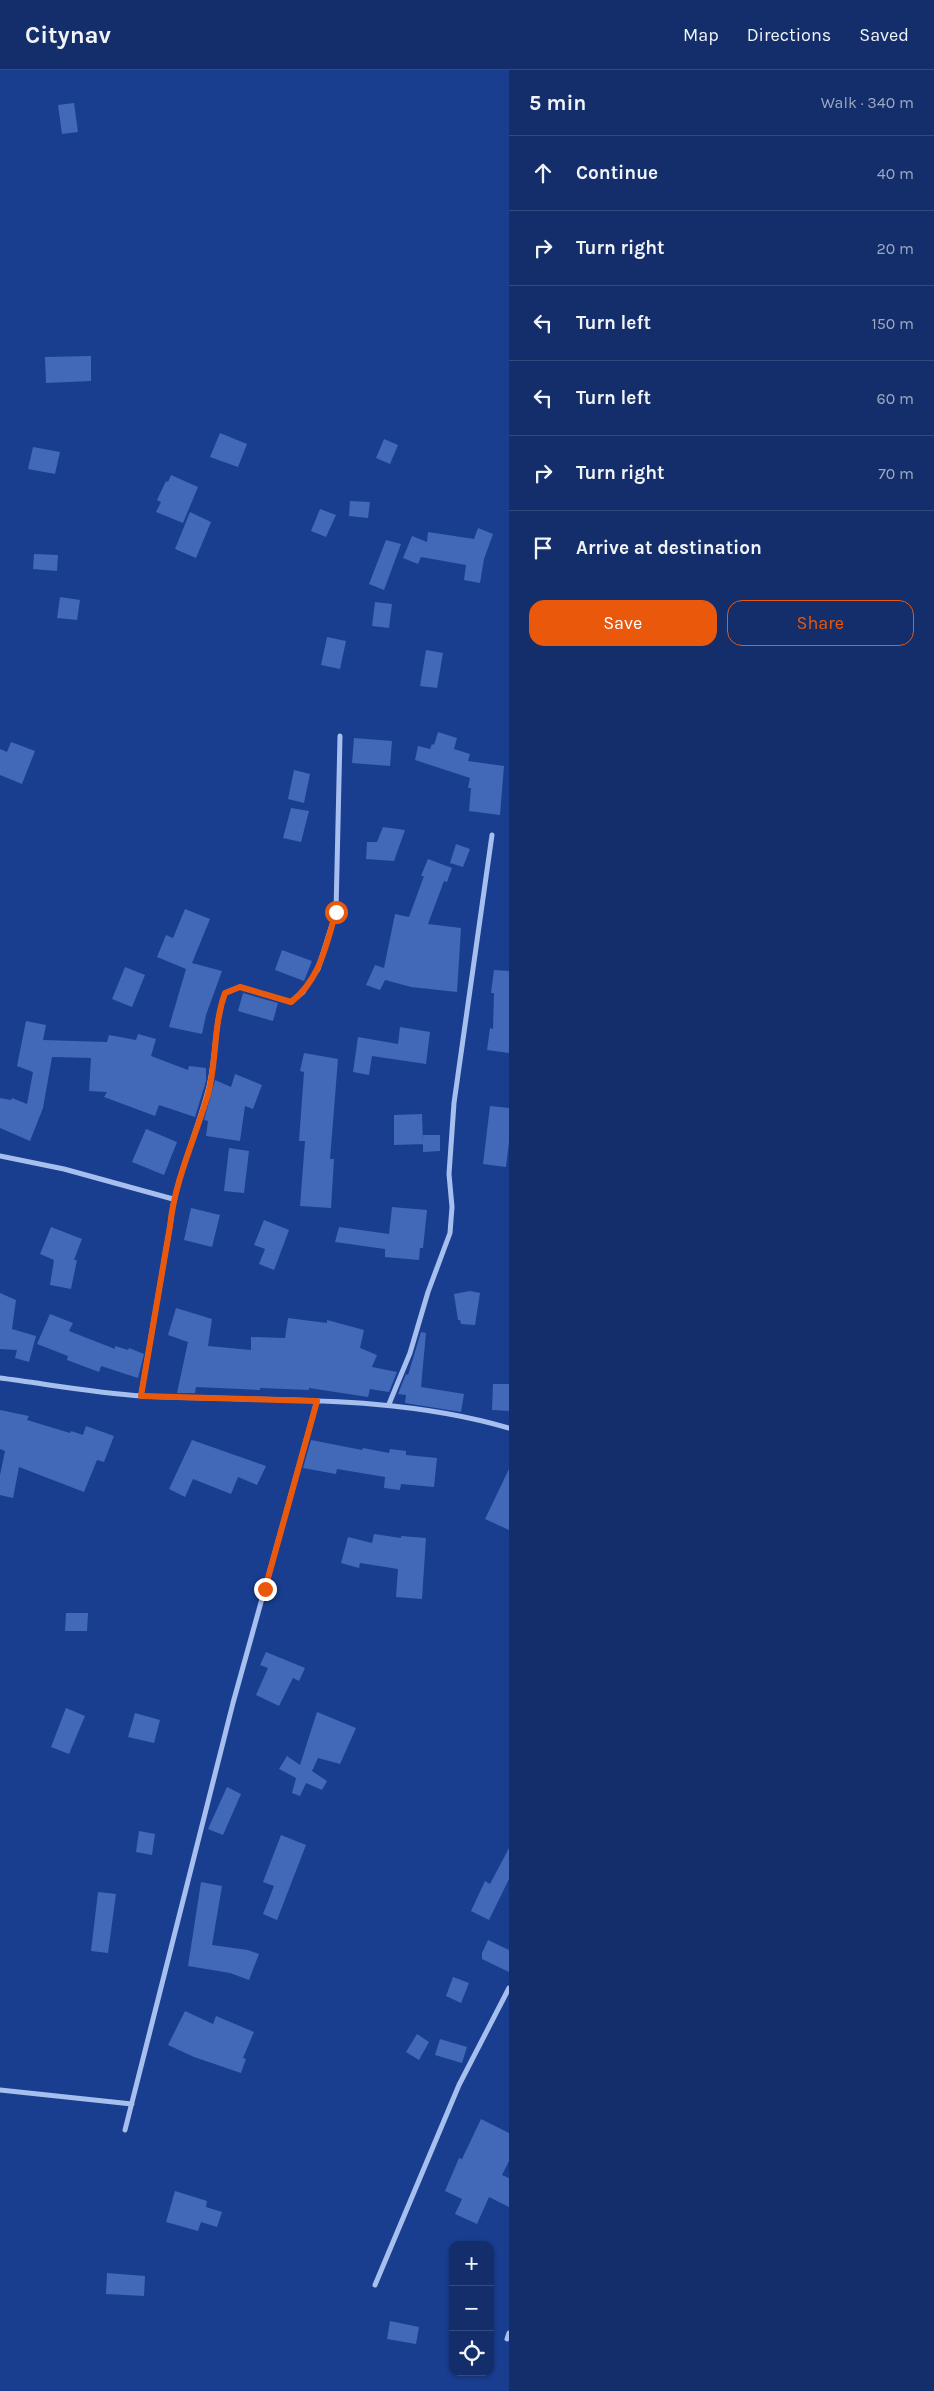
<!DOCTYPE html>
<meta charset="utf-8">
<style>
body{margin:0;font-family:Karla,sans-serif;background:#1c3671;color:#f1f3f6}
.controls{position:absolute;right:15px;bottom:15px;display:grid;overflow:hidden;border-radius:10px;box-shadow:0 1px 4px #0004}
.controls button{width:45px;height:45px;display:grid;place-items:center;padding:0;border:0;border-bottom:1px solid #324a7e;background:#132e6b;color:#f1f3f6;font:25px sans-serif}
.stop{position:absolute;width:15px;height:15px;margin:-11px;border:4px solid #ea580c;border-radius:50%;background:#fff}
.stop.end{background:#ea580c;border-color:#fff;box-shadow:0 1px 5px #0008}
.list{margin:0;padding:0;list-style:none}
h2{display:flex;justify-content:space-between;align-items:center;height:65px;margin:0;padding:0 20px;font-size:21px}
h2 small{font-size:16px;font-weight:400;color:#9da8c1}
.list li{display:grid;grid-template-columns:32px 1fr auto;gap:15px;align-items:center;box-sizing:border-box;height:75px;padding:0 20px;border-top:1px solid #324a7e}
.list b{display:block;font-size:19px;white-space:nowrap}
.list em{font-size:16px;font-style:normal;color:#9da8c1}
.actions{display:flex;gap:10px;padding:15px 20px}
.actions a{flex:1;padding:11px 0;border:1px solid #ea580c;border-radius:15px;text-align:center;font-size:18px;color:#ea580c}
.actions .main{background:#ea580c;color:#fff}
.icon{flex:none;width:28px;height:28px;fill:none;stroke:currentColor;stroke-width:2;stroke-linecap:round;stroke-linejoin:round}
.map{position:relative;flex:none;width:509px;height:2321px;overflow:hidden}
header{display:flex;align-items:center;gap:30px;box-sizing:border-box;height:70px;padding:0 25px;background:#132e6b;border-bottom:1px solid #324a7e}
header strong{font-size:24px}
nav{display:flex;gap:28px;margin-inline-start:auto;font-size:18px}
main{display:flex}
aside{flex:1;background:#132e6b}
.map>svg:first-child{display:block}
</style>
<header>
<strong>Citynav</strong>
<nav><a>Map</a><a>Directions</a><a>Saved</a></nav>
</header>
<main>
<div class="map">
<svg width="509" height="2321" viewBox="0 0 509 2321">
<rect width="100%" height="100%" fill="#193e8f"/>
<path fill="#4268b8" d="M74 33 78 62 62 64 58 35Z
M91 286V311L46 313 45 287Z
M220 363 247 374 238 397 210 387Z
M384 369 398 375 390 394 376 388Z
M33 377 60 382 55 404 28 399Z
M171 405 198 417 183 453 156 442 161 432 157 430 166 411 168 412Z
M350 431 370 432 368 448 349 446Z
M320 439 336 445 326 467 311 461Z
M190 442 211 452 196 488 175 479Z
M478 458 493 464 484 489 480 513 464 510 466 495 421 487 418 494 403 488 412 466 427 472 428 462 474 469Z
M386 470 401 474 384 520 369 514Z
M34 484 58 485 57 501 33 499Z
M60 527 80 530 77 550 57 548Z
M375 532 392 534 389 558 372 556Z
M327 567 346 571 340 599 321 595Z
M426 580 443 583 437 618 420 616Z
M438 662 457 668 454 679 470 684 468 691 504 696 500 745 469 741 471 718H468L470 708 415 690 418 676 430 679 432 674 434 675Z
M354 668 392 671 390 696 352 693Z
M11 672 35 681 22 714 0 705V679L7 682Z
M294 700 310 704 304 733 288 729Z
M291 738 309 741 301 772 283 768Z
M383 757 405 760 394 791 366 789 367 772H377Z
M456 774 470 779 463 797 450 793Z
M428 789 452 798 447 812 444 811 428 854 461 858 457 922 411 917 385 910 380 920 366 915 375 895 384 898 395 844 409 847 424 806H421Z
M185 839 210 849 192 893 222 901 206 945 202 964 169 957 186 899 157 887 166 865 173 868Z
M282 880 312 891 304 911 275 900Z
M125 897 145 905 132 937 112 929Z
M494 900 509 901V983L487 980 490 958 493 959 494 923H491Z
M243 923 278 933 273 951 238 941Z
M26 951 46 955 43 970 107 972 109 965 136 970 138 964 156 969 151 986 188 1000 189 996 206 998V1011L195 1047 159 1035 155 1046 104 1027 107 1022 89 1021 91 988 52 987 43 1038 30 1071 0 1058V1028L11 1030 12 1028 27 1034 33 1002 17 996Z
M400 957 430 962 426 994 372 986 369 1005 353 1002 358 967 398 974Z
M304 983 338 989 330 1089H334L331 1138 300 1136 305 1071H299L304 1002 300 1001Z
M235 1004 262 1015 253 1039 245 1036 240 1071 206 1066 208 1051 204 1050 215 1010 231 1017Z
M490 1036 509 1038V1072L506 1097 483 1094Z
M422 1044 423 1074 394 1075V1045Z
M146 1059 177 1072 164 1105 132 1092Z
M423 1065H440V1081L423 1082Z
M229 1078 249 1081 244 1123 224 1121Z
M392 1137 427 1140 423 1178H420L419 1190 385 1187V1179L335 1172 339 1157 389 1164Z
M191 1138 220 1145 212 1177 184 1170Z
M264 1150 289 1160 274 1200 259 1194 265 1179 254 1175Z
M51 1157 82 1169 74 1190H77L71 1219 50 1215 54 1190 40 1184Z
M470 1221 480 1223 475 1255 461 1254 460 1250H458L454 1224Z
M0 1223 16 1230 12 1259 36 1266 29 1292 15 1288 17 1280 0 1279Z
M176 1238 212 1249 208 1276 251 1280V1267L285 1268 288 1248 327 1253V1250L364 1260 360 1278 377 1285 372 1297 397 1302 389 1322 370 1319 368 1327 309 1318V1320L260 1318V1320L196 1317 195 1323H177L188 1272 168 1265Z
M50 1244 73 1253 69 1261 115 1279V1276L128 1280 129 1278 144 1284 138 1308 101 1296 99 1302 67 1290 68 1286 37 1274Z
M421 1262 426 1263 421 1317 464 1324 461 1342 405 1333 406 1325 398 1324 406 1304 408 1305Z
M493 1314H509V1341L492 1340Z
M0 1340 29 1346 27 1350 70 1363 71 1361 83 1365 86 1356 114 1366 104 1392 97 1390 84 1422 19 1397 13 1428 0 1425V1405L5 1381 0 1379Z
M192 1370 266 1396 257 1415 238 1407 231 1424 193 1409 185 1427 169 1419Z
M311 1370 362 1380 363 1378 389 1383 390 1379 406 1381V1385L437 1388 434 1417 401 1414 400 1420 384 1418 385 1407 337 1399 336 1404 303 1398Z
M509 1399V1460L485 1449Z
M374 1464 401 1468V1466L426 1468 422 1529 396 1527 398 1499 360 1493 359 1498 341 1493 348 1467 372 1473Z
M66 1543H88L87 1561H65Z
M266 1582 305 1598 299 1611 293 1608 279 1636 256 1625 268 1598 260 1595Z
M66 1638 85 1646 69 1684 51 1677Z
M317 1642 356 1658 340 1694 318 1688 312 1701 327 1711 322 1720 306 1713 300 1726 292 1723 296 1708 279 1699 287 1686 300 1695Z
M135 1643 160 1650 154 1673 128 1667Z
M227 1717 241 1724 223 1765 208 1759Z
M139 1761 155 1764 152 1785 136 1782Z
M281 1765 306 1775 277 1850 263 1844 274 1816 263 1812Z
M509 1778V1809L489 1850 471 1841 485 1811 490 1814Z
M201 1812 222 1816 212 1875 248 1880 259 1884 249 1910 230 1903 188 1896Z
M98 1822 116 1824 108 1883 91 1881Z
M488 1870 509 1880V1902L482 1889V1883Z
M453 1907 469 1913 461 1933 446 1926Z
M185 1941 213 1954 216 1946 254 1962 243 1988 246 1989 241 2003 194 1987 168 1975Z
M417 1964 429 1972 419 1990 406 1982Z
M440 1969 467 1977 462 1993 435 1985Z
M481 2049 509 2063V2091L502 2105 509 2108V2137L489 2127 477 2154 455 2144 462 2129 445 2121 459 2088 462 2089Z
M175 2121 207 2131 206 2137 222 2142 217 2157 201 2152 198 2161 166 2152Z
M107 2203 145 2206 144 2226 106 2224Z
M390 2251 419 2257 416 2274 387 2269Z"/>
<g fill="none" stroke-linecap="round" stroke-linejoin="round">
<path stroke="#a7bfef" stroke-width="5" d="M0 1086 64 1099 173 1129
M0 1308C47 1314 95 1323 143 1326 266 1332 390 1323 509 1358
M141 1325 170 1156C175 1109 195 1069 207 1024 217 991 213 956 225 923L240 917 291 932 303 922 318 899 336 842 340 666
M389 1334 410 1283 428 1222 450 1163 452 1137 449 1104 454 1033 492 765
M0 2020 132 2034
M125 2060 233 1633 317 1331
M375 2215 459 2015 509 1918
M507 2269 509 2263"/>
</g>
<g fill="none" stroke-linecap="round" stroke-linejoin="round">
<path stroke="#ea580c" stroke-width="6" d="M265 1519 317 1331 141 1326 170 1156C175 1109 195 1069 208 1024 217 991 213 956 225 923L240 917 291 932C320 910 326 875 336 842"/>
</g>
</svg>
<div class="controls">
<button>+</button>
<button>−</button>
<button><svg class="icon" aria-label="locate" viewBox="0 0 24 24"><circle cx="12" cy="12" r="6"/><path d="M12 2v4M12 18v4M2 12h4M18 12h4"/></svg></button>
</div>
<div class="stop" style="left:336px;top:842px"></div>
<div class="stop end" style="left:265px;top:1519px"></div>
</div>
<aside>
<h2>5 min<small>Walk · 340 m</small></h2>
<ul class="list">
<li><svg class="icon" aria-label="ahead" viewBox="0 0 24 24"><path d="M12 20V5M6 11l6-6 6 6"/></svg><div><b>Continue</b></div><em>40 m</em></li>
<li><svg class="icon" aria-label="right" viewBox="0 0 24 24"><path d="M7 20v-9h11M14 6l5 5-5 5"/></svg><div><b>Turn right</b></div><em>20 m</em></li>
<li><svg class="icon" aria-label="left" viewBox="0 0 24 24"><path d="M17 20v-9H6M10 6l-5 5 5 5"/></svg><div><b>Turn left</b></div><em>150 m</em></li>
<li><svg class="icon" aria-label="left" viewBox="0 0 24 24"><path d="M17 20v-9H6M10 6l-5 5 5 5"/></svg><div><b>Turn left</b></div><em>60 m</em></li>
<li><svg class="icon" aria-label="right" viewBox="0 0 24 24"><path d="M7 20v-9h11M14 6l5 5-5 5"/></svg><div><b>Turn right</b></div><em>70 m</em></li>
<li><svg class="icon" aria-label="arrive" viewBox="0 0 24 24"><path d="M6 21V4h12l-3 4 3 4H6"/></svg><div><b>Arrive at destination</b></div></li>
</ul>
<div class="actions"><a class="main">Save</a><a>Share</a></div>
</aside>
</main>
